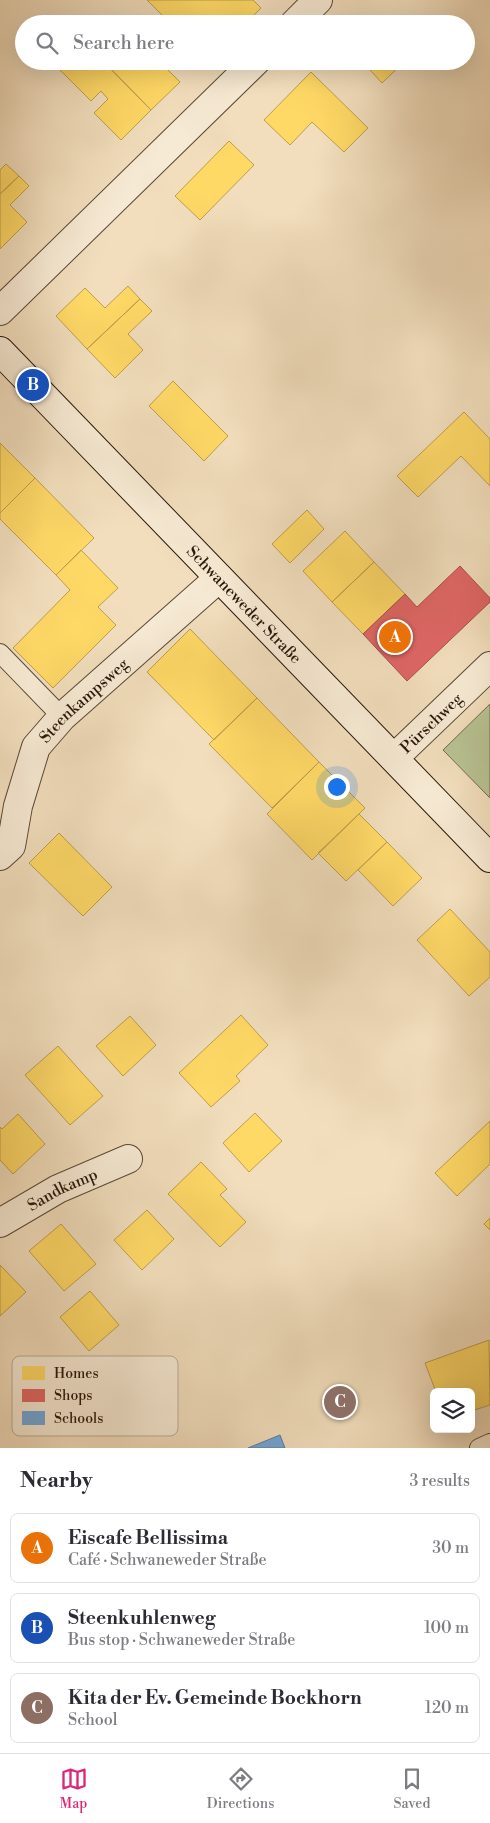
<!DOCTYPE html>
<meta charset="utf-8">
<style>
body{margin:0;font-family:"Libre Bodoni",serif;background:#f7f7f7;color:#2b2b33}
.controls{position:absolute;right:15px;bottom:15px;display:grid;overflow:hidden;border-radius:8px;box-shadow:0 5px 20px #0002}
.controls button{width:45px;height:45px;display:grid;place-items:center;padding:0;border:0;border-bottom:1px solid #e1e1e2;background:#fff;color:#2b2b33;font:25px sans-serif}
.you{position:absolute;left:336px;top:786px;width:18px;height:18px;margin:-12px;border:4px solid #fff;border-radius:50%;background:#1a73e8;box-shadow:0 0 0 8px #1a73e833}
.badge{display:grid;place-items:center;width:32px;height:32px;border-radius:50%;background:#db2777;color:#fff;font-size:16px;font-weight:700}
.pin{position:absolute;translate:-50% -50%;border:2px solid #fff;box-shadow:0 1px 5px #0006}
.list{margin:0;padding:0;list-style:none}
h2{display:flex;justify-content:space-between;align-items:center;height:65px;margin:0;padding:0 20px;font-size:21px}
h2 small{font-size:16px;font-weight:400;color:#7c7c81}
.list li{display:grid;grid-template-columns:32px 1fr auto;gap:15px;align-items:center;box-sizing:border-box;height:70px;margin:0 10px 10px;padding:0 10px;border:1px solid #e1e1e2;border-radius:8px}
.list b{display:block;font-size:19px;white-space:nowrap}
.list p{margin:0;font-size:16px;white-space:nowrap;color:#7c7c81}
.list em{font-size:16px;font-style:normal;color:#7c7c81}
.icon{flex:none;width:28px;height:28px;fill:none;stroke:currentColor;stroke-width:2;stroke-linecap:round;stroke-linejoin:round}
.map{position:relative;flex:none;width:490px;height:1448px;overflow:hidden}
.search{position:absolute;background:#fff;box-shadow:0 5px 20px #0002;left:15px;right:15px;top:15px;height:55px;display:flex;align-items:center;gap:12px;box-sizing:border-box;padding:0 18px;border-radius:28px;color:#7c7c81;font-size:19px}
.sheet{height:305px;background:#fff}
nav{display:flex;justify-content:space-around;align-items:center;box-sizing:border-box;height:70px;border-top:1px solid #e1e1e2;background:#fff;font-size:14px;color:#7c7c81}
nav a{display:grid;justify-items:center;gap:2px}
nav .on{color:#db2777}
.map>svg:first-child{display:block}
</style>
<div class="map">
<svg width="490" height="1448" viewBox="0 0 490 1448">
<rect width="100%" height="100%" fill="#f2debd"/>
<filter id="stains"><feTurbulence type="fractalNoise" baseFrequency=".004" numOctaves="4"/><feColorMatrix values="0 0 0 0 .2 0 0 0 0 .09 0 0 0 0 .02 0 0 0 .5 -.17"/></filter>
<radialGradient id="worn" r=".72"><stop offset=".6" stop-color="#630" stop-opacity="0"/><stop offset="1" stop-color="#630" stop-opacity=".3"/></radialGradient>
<path fill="#b8c293" stroke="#706c4e" d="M490 704V798L443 750Z"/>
<path fill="#ffd966" stroke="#be9e4a" d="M147 0H253L261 8 245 24H171Z
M113 15 121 24H104Z
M385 16 392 24H376Z
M67 61H103L151 110 121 140 94 113 108 99 101 91 91 101 59 69Z
M103 61H159L180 82 151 110Z
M362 61H405L382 83Z
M311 72 368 128 344 152 312 122 290 145 264 120Z
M229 141 254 165 200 220 175 196Z
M6 164 19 176 0 194V170Z
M19 176 29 186 10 205 27 222 0 249V194Z
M128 286 140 299 87 349 56 316 85 288 105 308Z
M140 299 152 311 128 334 143 350 115 378 87 349Z
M173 381 228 436 204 461 149 406Z
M464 412 490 439V486L461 456 418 497 397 476Z
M0 443 35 478 0 513Z
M35 478 94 538 56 575 0 519V513Z
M307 510 324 529 290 563 272 544Z
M345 531 374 562 332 602 303 571Z
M81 550 118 588 98 607 116 625 53 688 13 648 70 590 56 575Z
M374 562 405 594 363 634 332 602Z
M190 629 257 698 214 740 147 672Z
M257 698 319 762 272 808 209 744Z
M319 762 365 808 312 860 267 814Z
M359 814 387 842 346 881 318 853Z
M59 833 112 887 83 916 29 863Z
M387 842 422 878 393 906 358 870Z
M450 909 490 952V977L469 996 417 940Z
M241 1015 268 1045 236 1076 240 1081 211 1107 179 1073Z
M130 1016 156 1045 123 1076 96 1046Z
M58 1046 103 1096 70 1125 25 1075Z
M255 1113 282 1141 249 1172 223 1143Z
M18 1114 45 1144 13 1174 0 1160V1127L2 1129Z
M490 1121V1164L457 1196 435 1173Z
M201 1162 227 1189 220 1195 246 1222 220 1247 168 1194Z
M147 1210 174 1239 142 1270 114 1240Z
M490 1218V1230L484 1224Z
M61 1224 96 1264 64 1291 29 1251Z
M0 1265 26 1292 0 1316Z
M90 1291 119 1325 89 1351 60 1317Z
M489 1340 490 1405 471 1411V1392H436L425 1363Z"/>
<path fill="#e06666" stroke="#a94e4a" d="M460 566 490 598V602L407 681 363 634 405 594 417 607Z"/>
<path fill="#6fa8dc" stroke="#5a7c9d" d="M280 1435 285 1448H248Z"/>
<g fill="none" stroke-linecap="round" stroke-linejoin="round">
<g stroke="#5a4837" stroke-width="20">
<path id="service" d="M0 653 62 717
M479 1448 490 1443"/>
</g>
<g stroke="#5a4837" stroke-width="30">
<g id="minor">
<path d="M294 24 318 0"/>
<path d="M0 311 256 61"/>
<path id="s1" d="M394 758 490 666"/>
<path id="s2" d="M0 856 11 846 18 806 36 747 62 717 219 578"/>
<path id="s3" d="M0 1223 58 1189 128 1159"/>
</g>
</g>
<g stroke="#28160a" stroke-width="30">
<g id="secondary">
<path id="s4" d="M0 351 490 858"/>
</g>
</g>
<use href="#service" stroke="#f7ead4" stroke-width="18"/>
<use href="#minor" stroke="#f7ead4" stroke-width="28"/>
<use href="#secondary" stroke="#f7ead4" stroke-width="28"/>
</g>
<g text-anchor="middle" stroke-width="5" stroke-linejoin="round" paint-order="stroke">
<g font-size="16" fill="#28160a" stroke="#f7ead4">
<text dy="6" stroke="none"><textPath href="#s4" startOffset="352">Schwaneweder Straße</textPath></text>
<text dy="6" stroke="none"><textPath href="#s2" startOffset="184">Steenkampsweg</textPath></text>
<text dy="6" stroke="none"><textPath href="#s1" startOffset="51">Pürschweg</textPath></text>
<text dy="6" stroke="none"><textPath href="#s3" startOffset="71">Sandkamp</textPath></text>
</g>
</g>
<rect x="12" y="1356" width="166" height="80" rx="8" fill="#f7ead4" stroke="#b9aa97" stroke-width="1"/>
<rect x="22" y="1366" width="23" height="14" fill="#ffd966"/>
<rect x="22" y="1389" width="23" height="13" fill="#e06666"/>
<rect x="22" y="1411" width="23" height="14" fill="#6fa8dc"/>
<g font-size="14" fill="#28160a">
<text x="54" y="1378">Homes</text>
<text x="54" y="1400">Shops</text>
<text x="54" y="1423">Schools</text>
</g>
<rect width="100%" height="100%" filter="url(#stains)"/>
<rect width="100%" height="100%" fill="url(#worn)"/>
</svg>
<div class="controls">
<button><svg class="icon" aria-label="layers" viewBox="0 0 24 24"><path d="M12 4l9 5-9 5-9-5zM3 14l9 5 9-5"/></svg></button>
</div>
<div class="you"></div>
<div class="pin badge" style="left:395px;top:637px;background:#e8710a">A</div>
<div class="pin badge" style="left:33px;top:385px;background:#1a4fb4">B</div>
<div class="pin badge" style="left:340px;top:1402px;background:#8d6e63">C</div>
<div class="search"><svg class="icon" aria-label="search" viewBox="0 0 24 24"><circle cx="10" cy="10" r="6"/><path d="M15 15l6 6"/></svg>Search here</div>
</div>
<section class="sheet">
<h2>Nearby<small>3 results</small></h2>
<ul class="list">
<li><span class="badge" style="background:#e8710a">A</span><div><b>Eiscafe Bellissima</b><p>Café · Schwaneweder Straße</p></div><em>30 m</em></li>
<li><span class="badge" style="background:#1a4fb4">B</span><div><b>Steenkuhlenweg</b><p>Bus stop · Schwaneweder Straße</p></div><em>100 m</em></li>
<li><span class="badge" style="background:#8d6e63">C</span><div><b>Kita der Ev. Gemeinde Bockhorn</b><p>School</p></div><em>120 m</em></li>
</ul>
</section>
<nav>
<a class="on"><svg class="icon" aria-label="map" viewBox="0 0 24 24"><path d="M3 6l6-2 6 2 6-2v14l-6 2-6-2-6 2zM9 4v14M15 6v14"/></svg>Map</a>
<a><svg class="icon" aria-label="directions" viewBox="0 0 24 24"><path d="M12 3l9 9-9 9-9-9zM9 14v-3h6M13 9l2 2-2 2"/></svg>Directions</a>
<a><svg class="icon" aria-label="saved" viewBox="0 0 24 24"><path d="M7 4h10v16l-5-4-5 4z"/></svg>Saved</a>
</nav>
